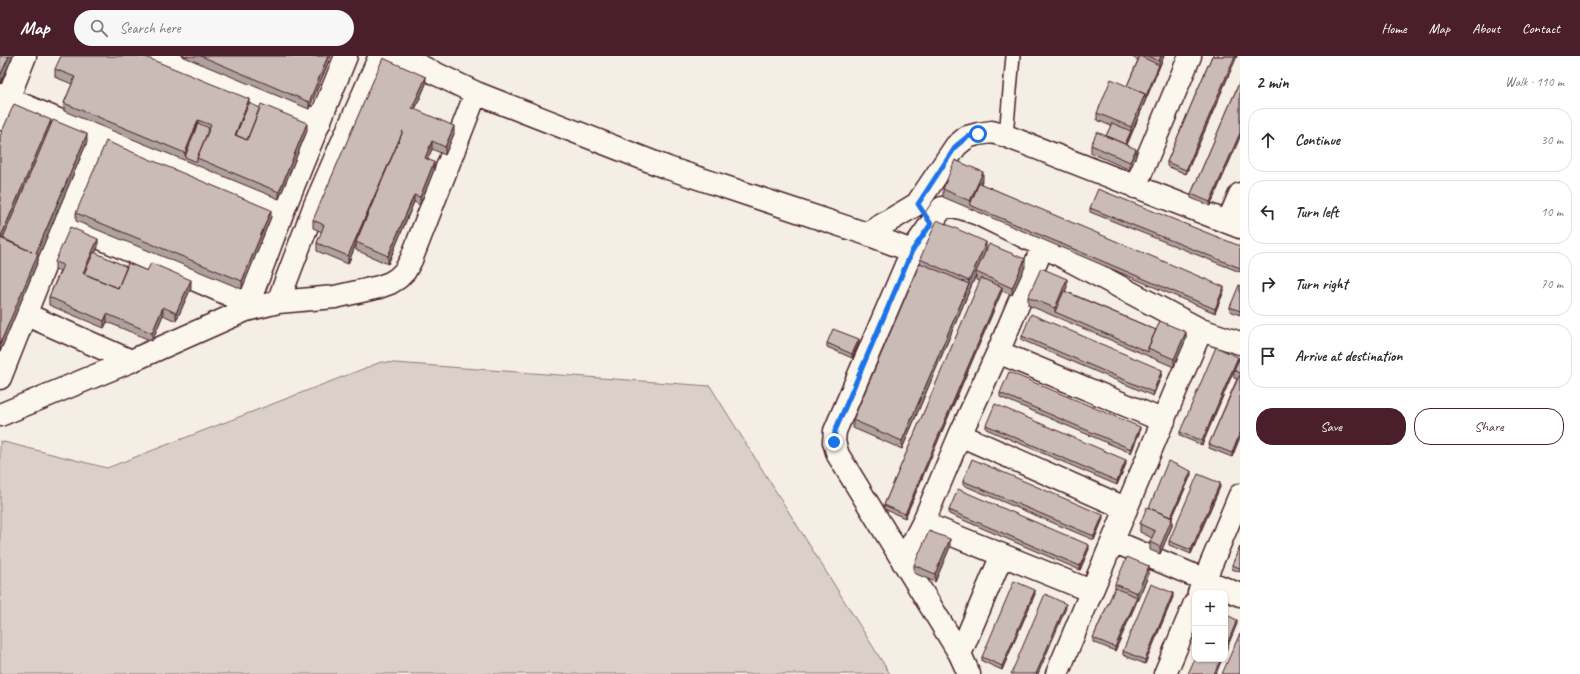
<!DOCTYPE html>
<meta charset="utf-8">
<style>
body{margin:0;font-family:Caveat,sans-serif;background:#f7f7f7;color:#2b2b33}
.controls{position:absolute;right:12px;bottom:12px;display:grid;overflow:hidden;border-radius:8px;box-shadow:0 1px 3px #0004}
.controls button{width:36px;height:36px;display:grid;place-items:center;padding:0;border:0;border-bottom:1px solid #e1e1e2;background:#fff;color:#2b2b33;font:20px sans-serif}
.stop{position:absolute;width:12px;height:12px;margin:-9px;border:3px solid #1a73e8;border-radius:50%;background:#fff}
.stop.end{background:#1a73e8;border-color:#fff;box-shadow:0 1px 4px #0008}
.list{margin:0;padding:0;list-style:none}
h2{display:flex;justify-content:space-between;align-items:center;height:52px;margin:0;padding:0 16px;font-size:17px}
h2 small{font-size:13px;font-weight:400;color:#7c7c81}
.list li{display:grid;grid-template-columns:26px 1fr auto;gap:12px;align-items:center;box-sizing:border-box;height:64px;margin:0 8px 8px;padding:0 8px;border:1px solid #e1e1e2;border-radius:16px}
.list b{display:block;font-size:15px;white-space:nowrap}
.list em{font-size:13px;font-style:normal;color:#7c7c81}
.actions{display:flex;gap:8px;padding:12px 16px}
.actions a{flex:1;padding:9px 0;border:1px solid #4a1f2b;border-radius:16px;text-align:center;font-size:14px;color:#4a1f2b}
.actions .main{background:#4a1f2b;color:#fff}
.icon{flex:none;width:22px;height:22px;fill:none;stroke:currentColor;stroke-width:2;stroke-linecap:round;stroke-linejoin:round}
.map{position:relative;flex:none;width:1240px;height:618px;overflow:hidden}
header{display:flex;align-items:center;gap:24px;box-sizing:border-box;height:56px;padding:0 20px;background:#4a1f2b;color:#fff}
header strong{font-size:19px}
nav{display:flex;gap:22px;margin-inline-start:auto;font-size:14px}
.search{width:280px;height:36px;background:#f7f7f7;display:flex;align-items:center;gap:10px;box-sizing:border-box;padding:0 14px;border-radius:22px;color:#7c7c81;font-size:15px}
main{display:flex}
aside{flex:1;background:#fff}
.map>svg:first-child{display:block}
</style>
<header>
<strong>Map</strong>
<div class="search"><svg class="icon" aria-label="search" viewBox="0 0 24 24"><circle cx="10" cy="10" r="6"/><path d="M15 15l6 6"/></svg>Search here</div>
<nav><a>Home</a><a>Map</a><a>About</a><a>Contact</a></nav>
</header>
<main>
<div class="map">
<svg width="1240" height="618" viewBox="0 0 1240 618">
<rect width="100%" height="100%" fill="#f4eee4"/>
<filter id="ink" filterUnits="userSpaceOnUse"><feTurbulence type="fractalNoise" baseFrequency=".025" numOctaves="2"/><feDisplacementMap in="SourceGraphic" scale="8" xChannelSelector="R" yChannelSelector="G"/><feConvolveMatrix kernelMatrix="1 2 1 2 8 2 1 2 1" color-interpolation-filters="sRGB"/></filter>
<g filter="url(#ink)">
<path fill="#dbd0c9" stroke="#92787a" d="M381 306 710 330 890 618H0V385L107 412Z"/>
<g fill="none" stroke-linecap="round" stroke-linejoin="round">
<g stroke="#4a1f2b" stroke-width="16">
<path id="lane" d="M1006 80 1013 0"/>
</g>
<g stroke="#4a1f2b" stroke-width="25">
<path id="street" d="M154 0 320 66
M476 37 668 112 867 178 912 195
M0 39 96 80 283 155
M0 63 25 0
M1135 131 1190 0
M62 165 248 247
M1228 166 1240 138
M867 178 917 148 956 90 967 81 978 78 992 76 1006 80 1240 171
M278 246 315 149 380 0
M246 254 283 155 346 0
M25 258 131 305
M998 296 1164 365
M0 322 96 80
M0 359 131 305 246 254 278 246 335 241 379 231 390 227 398 222 405 215 411 204 476 37 399 0
M960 379 1125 452
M923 467 1091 535
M1113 485 1240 539
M903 506 923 467 960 379 998 296 1043 190
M1199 537 1240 439
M960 598 1002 499
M969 618 960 598 838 399 834 386 835 375 912 195 942 152 953 150 961 152 978 158 1043 190 1201 274 1240 287
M1057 618C1104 503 1154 389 1201 274
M1165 618 1195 547"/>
</g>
<use href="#lane" stroke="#fbf7ec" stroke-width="13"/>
<use href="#street" stroke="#fbf7ec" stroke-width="22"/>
</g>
<path fill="#aea19d" stroke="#4a1f2b" d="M182 0H331L309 53Z
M1130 0H1164L1127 89 1136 100 1130 114 1091 97V89L1106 80 1111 70 1097 64V57L1127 30 1138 4Z
M1212 0H1237L1186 118 1167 110V106Z
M55 13 249 47 307 75 279 143 64 55V47L72 28 55 21Z
M1240 25V81L1210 150 1191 142V138Z
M426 28 415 54 454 78 445 99 432 93 427 104 434 114 420 149 414 146 388 208 356 194V188L348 208 317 195V187L322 176 313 172V164Z
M51 68 87 86 38 202V205L0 296V80Z
M983 123 981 128 1224 235 1215 257 943 141V133Z
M1090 152 1240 190V216L1090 156Z
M76 157 271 161 242 233 76 165Z
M98 191 95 197 127 211 147 215 191 232 176 265 163 259 152 285 107 266 104 272 49 249V241L60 215 55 213V206Z
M986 194 1025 211 1012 239 1002 235 905 462 884 453V449L980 226 976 224V219L902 393 853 372V364L920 207V203Z
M1240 229V259L1230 255V251Z
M1067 231 1065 235 1156 274 1186 283 1174 311 1028 249V241Z
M1022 280 1162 318 1153 340 1022 284Z
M827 287H859L852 302 827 291Z
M1240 301V381L1232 401 1209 392V388L1237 323 1234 322V314L1202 389 1180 380V376L1238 304Z
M1000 337 1140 375 1131 397 1000 341Z
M986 369 1126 408 1117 429 986 373Z
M1191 419 1172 462V470L1160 498 1150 494V486L1152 482 1140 476V468L1149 452Z
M963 425 1103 463 1094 484 963 429Z
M1220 431 1191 498 1169 489V485Z
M949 454 1089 493 1080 514 949 458Z
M950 491 935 526 914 517V509Z
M1240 491V516L1232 513V509Z
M1149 518 1115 595 1093 586V582L1115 532V528Z
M1035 538 1002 614 982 605V601Z
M1173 541 1145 608 1123 599V595Z"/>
<path fill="#8d837f" stroke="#4a1f2b" d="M9 0H13L0 28V20Z
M328 0H331L309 53V46Z
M1161 0H1164L1124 95V91L1131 75V71L1145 38 1159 9V5Z
M1235 0H1237L1186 118V114Z
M426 21V28L412 60V52Z
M249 43V51L236 83 235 79Z
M51 64V71L3 182V185L1 188V180Z
M198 64V71L185 101V97Z
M307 67V75L279 143V136Z
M454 70V78L445 99V91Z
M403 75 356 186V188L348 208V200Z
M1240 77V81L1210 150V146Z
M87 78V86L38 202V205L0 296V288L36 197Z
M432 85V93L425 110V102Z
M1136 93V100L1130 114V106Z
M434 106V114L420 149V141Z
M983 116V123L972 150 970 149V145Z
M414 139V146L388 208V200Z
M271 154V161L242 233V225Z
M98 183V191L84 222 83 217Z
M986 186V197L976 216V219L902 393V385L969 228V225Z
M1025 203V211L1012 239V232Z
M1067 223V231L1056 257 1055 256V252Z
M191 224V232L176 265V257Z
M1002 231V235L905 462V458Z
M1224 231V235L1215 257V253Z
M163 251V259L152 285V277Z
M107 258V266L104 272V265Z
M1186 276V283L1174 311V303Z
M859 283V287L852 302V298Z
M1238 301V305L1202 389V385Z
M1162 314V318L1153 340V336Z
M1140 371V375L1131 397V393Z
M1240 377V381L1232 401V397Z
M1126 404V408L1117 429V425Z
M1191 415V419L1172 462V470L1160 498V491L1169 465Z
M1220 427V431L1191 498V494Z
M1103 459V463L1094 484V480Z
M950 483V491L935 526V518Z
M1089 489V493L1080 514V510Z
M1149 510V518L1115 595V591L1137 541V537Z
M1035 534V538L1002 614V610Z
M1173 537V541L1145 608V604Z
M1066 548V552L1038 618H1036Z
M1237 564V568L1225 597V593Z
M1221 603H1222L1216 618H1214Z"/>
<path fill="#cabbb6" stroke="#4a1f2b" d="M0 0H9L0 20Z
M61 0H143L249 43 235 79 247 84 261 48 307 67 279 136 197 102 211 69 198 64 185 97 64 47 75 21 55 13Z
M201 0H328L309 46Z
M1140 0 1159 9 1145 42V38L1127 30Z
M1148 0H1161L1159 5Z
M1212 0H1235L1186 114 1167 106Z
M383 2 426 21 412 52 454 70 445 91 432 85 425 102 434 106 420 141 414 139 388 200 356 186 403 75 348 200 317 187 324 169 313 164Z
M1111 23 1145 38 1131 71 1097 57Z
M1240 25V77L1210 146 1191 138Z
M249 47 260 52 247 84 236 79Z
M14 48 51 64 1 180H0V80Z
M53 64 87 78 36 197 38 198 0 288V182L32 196 3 182Z
M198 67 209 72 197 102V106L185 101Z
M1112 67 1131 75 1125 88 1106 80Z
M1097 76 1136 93 1130 106 1091 89Z
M106 85 271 154 242 225 76 157Z
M955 104 983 116 970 145 943 133Z
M979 127 1224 231 1215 253 970 149Z
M1098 133 1240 190V212L1090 152Z
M937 164 986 186 969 225 920 203Z
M70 171 98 183 83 217 118 232 128 207 147 215 151 207 191 224 176 257 163 251 152 277 107 258 104 265 49 241 63 209 55 206Z
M989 188 1025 203 1012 232 976 216Z
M94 196 127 211 118 232 84 218Z
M920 207 969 228 902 385 853 364Z
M1041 212 1067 223 1055 252 1028 241Z
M981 222 1002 231 905 458 884 449Z
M1239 229H1240V255L1230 251Z
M1064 235 1156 274 1148 292V296L1055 256Z
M1031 258 1162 314 1153 336 1022 280Z
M1160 265 1186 276 1174 303 1148 292Z
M833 273 859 283 852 298 827 287Z
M1216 291 1238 301 1202 385 1180 376Z
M1240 301V317L1234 314Z
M1009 316 1140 371 1131 393 1000 337Z
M1239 320H1240V377L1232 397 1209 388Z
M995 348 1126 404 1117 425 986 369Z
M972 403 1103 459 1094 480 963 425Z
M1168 405 1191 415 1171 461 1149 452Z
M1198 418 1220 427 1191 494 1169 485Z
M958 433 1089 489 1080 510 949 454Z
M1147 451 1172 462 1160 491 1150 486 1155 475 1140 468Z
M929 475 950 483 935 518 914 509Z
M1240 491V512L1232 509Z
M1127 501 1149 510 1137 537 1115 528Z
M1014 525 1035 534 1002 610 982 601Z
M1151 528 1173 537 1145 604 1123 595Z
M1115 532 1137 541 1115 591 1093 582Z
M1045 538 1066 548 1036 618H1011Z
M1225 558 1237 564 1225 593Z
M1240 577V618H1222Z
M1195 602V603H1221L1214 618H1188Z"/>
</g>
<g fill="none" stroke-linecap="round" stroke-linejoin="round" filter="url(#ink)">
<path stroke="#1a73e8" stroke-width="5" d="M834 386 835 375 912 195 931 168 918 148 956 90 967 81 978 78"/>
</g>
</svg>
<div class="controls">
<button>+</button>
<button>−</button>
</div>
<div class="stop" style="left:978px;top:78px"></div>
<div class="stop end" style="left:834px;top:386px"></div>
</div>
<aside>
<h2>2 min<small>Walk · 110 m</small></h2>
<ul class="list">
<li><svg class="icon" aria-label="ahead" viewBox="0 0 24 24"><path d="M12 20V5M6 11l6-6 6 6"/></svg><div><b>Continue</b></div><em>30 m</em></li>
<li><svg class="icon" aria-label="left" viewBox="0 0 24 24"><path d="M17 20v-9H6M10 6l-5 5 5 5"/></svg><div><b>Turn left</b></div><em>10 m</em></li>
<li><svg class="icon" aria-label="right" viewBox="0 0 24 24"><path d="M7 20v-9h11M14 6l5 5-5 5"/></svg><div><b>Turn right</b></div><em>70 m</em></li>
<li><svg class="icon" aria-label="arrive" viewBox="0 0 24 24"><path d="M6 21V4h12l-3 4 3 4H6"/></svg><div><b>Arrive at destination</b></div></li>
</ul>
<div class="actions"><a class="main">Save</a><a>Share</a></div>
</aside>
</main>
